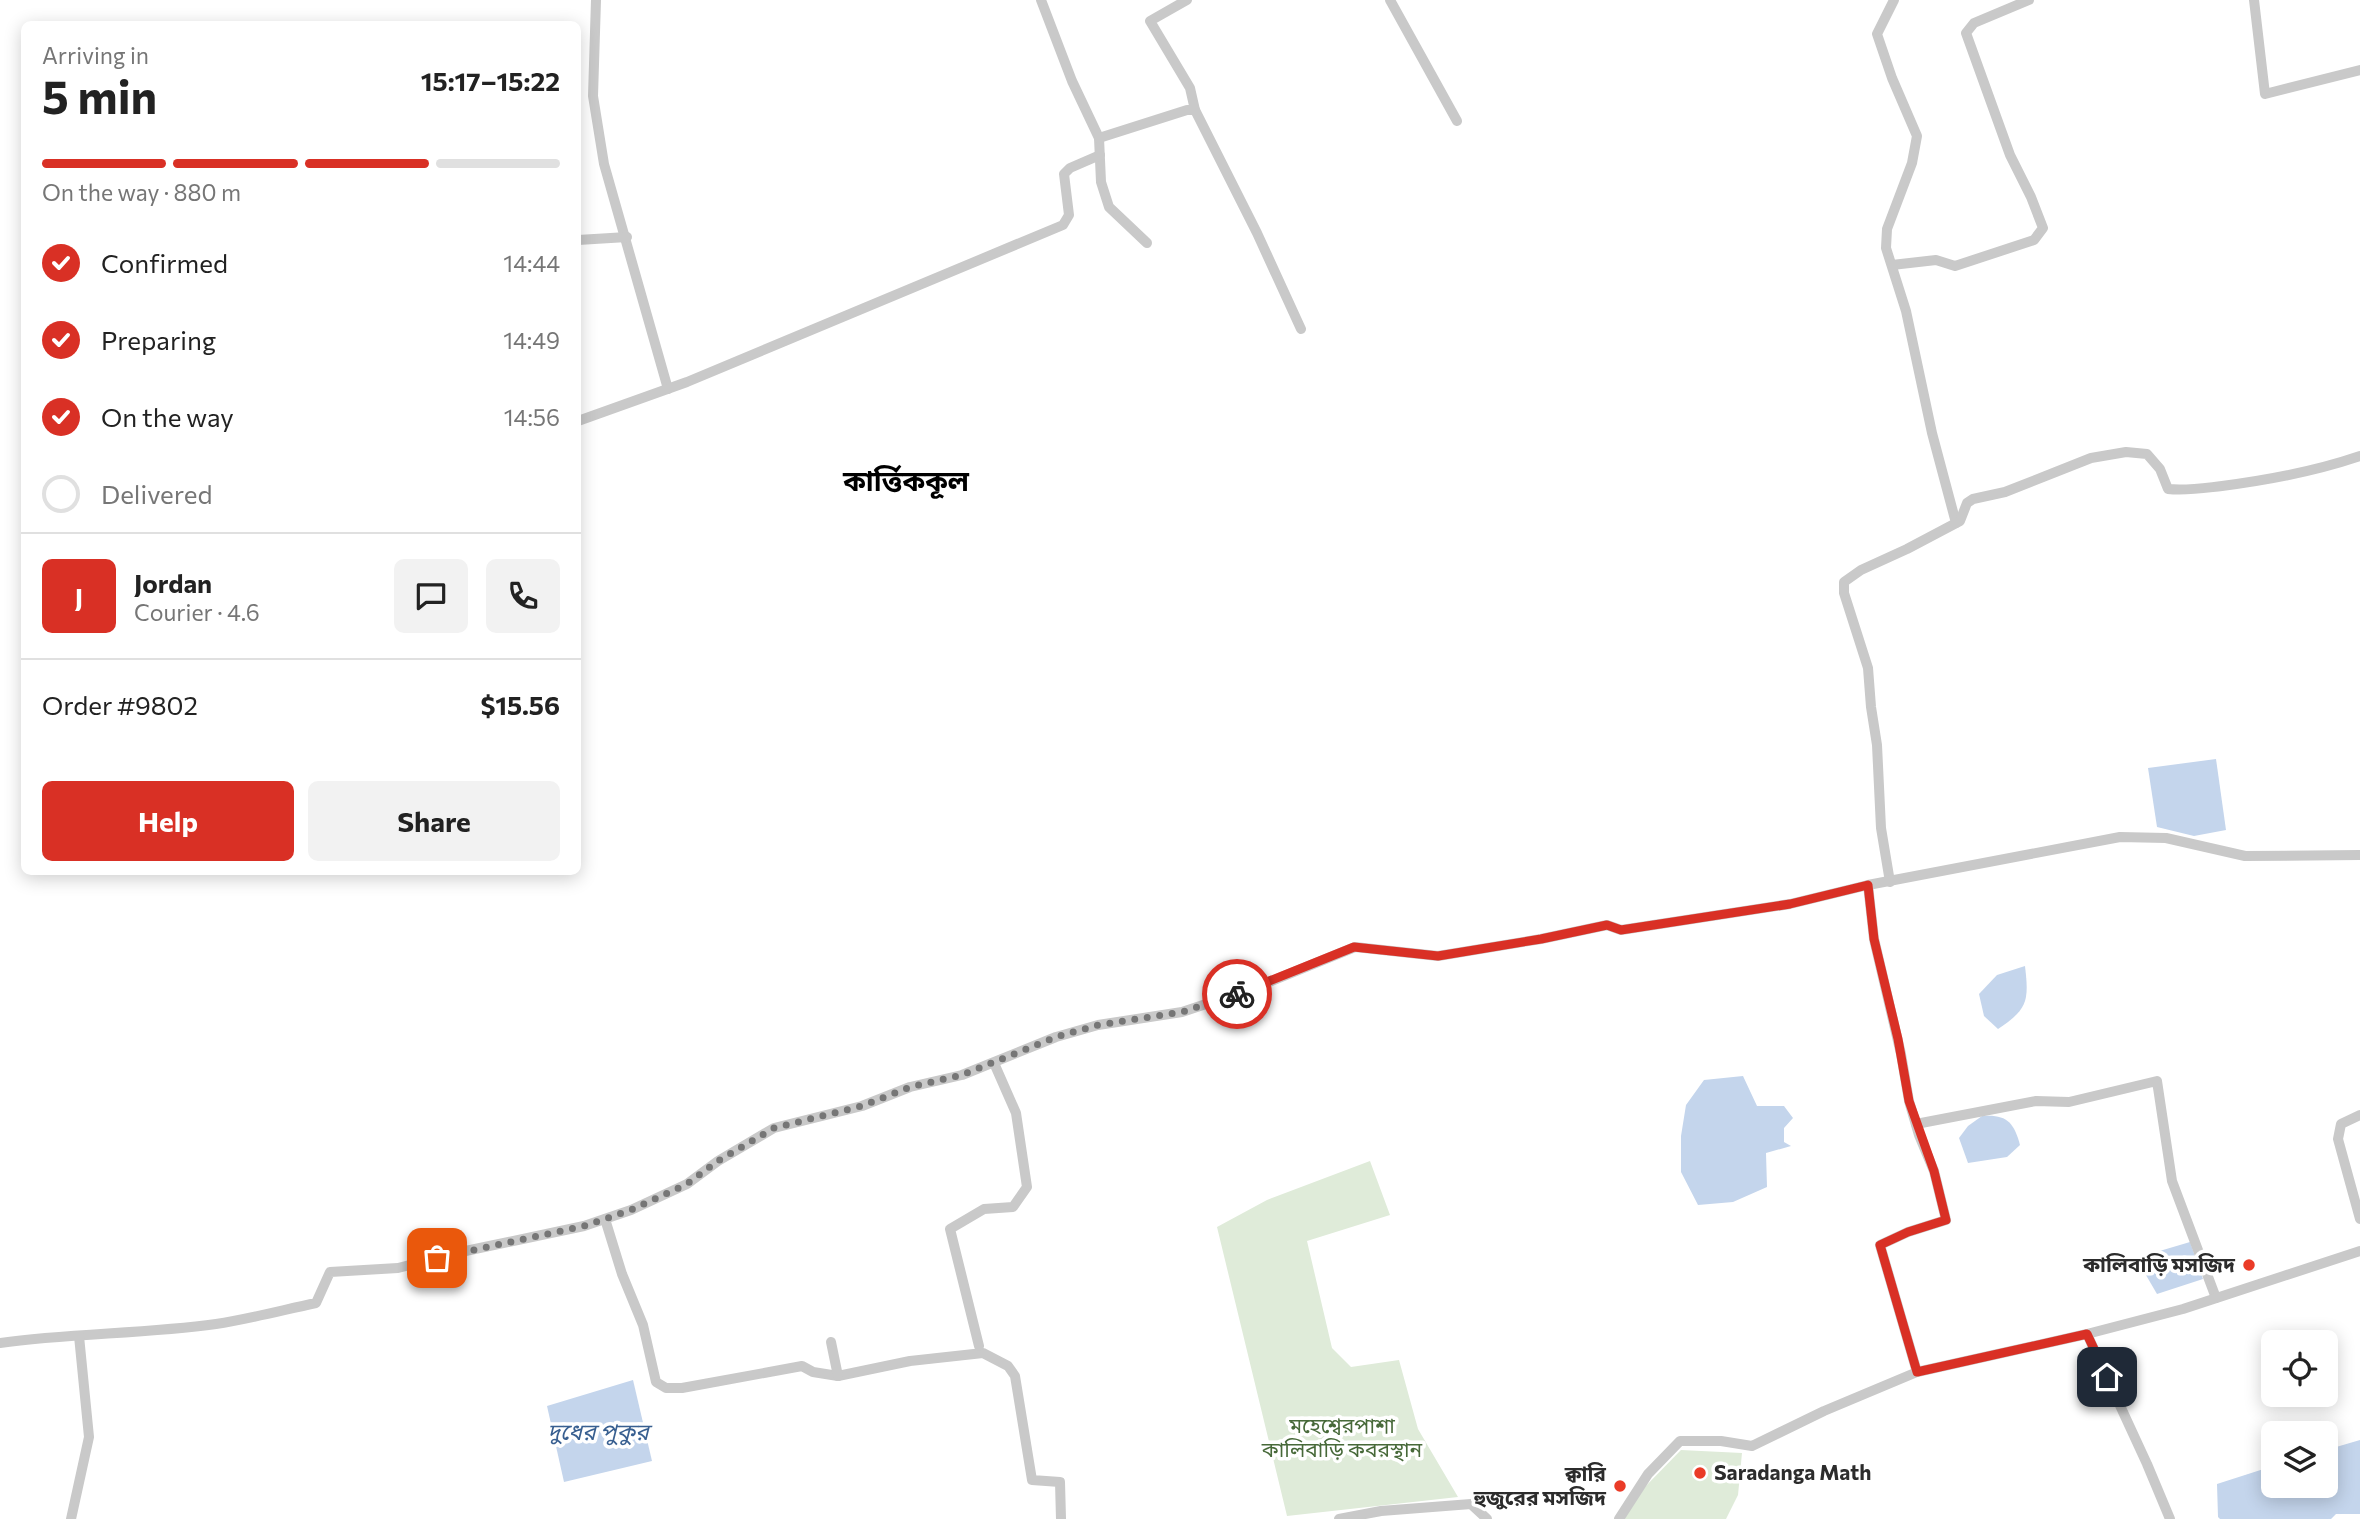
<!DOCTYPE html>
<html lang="en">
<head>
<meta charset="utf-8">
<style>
  :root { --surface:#fff; --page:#f2f2f2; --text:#222; --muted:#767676; --line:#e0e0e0; --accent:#d93025 }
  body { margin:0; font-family:Commissioner,"Noto Sans Bengali",sans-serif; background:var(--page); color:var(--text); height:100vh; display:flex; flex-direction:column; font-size:26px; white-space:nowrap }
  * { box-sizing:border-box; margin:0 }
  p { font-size:23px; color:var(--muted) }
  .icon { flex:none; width:38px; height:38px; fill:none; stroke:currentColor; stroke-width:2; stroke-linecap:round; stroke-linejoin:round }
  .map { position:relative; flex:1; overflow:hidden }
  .panel { position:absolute; left:21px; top:21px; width:560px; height:854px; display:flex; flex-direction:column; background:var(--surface); border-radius:10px; box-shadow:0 4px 18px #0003 }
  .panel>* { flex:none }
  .buttons { position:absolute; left:2261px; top:1330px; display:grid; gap:14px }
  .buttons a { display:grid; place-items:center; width:77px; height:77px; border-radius:10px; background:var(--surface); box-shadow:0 4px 18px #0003; font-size:35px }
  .pin { position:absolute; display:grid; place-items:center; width:60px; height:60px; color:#fff; margin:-30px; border-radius:14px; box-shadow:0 4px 10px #0006 }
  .courier { position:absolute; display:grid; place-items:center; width:70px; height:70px; margin:-35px; border:5px solid #d93025; border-radius:50%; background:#fff; color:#222; box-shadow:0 2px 9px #0007 }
  .summary em { font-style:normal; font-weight:700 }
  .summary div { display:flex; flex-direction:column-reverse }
  .summary { display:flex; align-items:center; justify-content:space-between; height:119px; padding:0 21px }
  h1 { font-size:46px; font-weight:700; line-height:52px }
  .bar { display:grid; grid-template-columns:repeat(4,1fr); gap:10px 7px; align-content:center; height:84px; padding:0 21px }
  .bar i { height:9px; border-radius:5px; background:var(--line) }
  .bar .selected { background:var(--accent) }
  .bar p { grid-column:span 4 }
  .line { display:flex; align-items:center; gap:18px; padding:0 21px; border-top:2px solid var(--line) }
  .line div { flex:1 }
  .round { display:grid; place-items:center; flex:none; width:74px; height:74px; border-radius:10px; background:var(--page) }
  ol { padding:0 21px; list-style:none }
  li { display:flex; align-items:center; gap:21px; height:77px }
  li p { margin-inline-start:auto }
  li .icon { padding:7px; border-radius:50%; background:var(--accent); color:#fff; stroke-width:4 }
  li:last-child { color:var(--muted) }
  li i { width:38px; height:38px; border:4px solid var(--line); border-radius:50% }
  .button { display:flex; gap:14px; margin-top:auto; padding:14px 21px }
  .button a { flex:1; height:80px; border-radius:10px; background:var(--accent); color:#fff; font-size:28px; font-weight:700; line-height:80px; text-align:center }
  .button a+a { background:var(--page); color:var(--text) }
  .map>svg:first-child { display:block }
  .green { fill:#dfebd9 }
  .water { fill:#c4d5ec }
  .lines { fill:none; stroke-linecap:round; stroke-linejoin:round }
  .street { stroke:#c9c9c9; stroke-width:10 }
  .done { stroke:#767676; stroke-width:7; stroke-dasharray:0 12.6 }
  .route { stroke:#d93025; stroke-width:9 }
  .poi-dot { fill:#ea3b27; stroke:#fff; stroke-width:2.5 }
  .labels { text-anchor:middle; stroke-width:7; stroke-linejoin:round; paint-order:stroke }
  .poi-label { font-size:21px; font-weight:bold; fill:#2c2c2c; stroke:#fff; text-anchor:end }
  .park-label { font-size:21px; fill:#476939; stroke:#fff }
  .water-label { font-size:23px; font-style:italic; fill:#385f90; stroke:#fff }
  .district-label { font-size:28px; font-weight:bold; fill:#000; stroke:#fff }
</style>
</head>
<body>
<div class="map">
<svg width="2360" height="1519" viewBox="0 0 2360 1519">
  <rect width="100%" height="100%" fill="#fff"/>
  <!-- green -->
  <g class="green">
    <polygon points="1370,1161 1390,1215 1307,1241 1332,1348 1351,1367 1399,1360 1418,1429 1458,1497 1287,1516 1217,1227 1267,1200"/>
    <polygon points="1681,1450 1742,1453 1738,1495 1726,1519 1623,1519 1640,1492"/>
  </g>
  <!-- water -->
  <g class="water">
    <polygon points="2216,759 2226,830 2194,836 2157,827 2148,768"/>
    <path d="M2025,966C2029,1001 2028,1009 1998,1029L1984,1016L1979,994L1997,975Z"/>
    <polygon points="1743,1076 1757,1106 1784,1106 1793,1118 1784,1128 1784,1142 1791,1146 1766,1153 1767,1187 1733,1202 1698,1205 1681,1172 1681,1136 1686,1105 1704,1080"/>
    <path d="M1982,1116C2006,1114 2014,1122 2020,1145L2007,1157L1968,1163L1959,1138L1968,1126Z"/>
    <polygon points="2190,1242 2203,1279 2157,1294 2136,1258"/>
    <polygon points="633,1380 652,1461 564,1482 547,1406"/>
    <polygon points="2360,1440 2360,1514 2336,1514 2331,1519 2220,1519 2218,1517 2217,1484 2273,1466 2273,1486 2326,1486 2326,1450"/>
  </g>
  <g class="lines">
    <!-- street -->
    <g class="street">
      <polyline points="596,0 593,96 604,164 668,389"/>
      <polyline points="1041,0 1072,81 1099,138 1101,182 1109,207 1147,243"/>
      <polyline points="1187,0 1150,21 1190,88 1195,110"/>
      <polyline points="1390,0 1457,121"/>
      <polyline points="1894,0 1877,34 1892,78 1917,136 1912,163 1887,229 1886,248 1906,311 1932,433 1956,523"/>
      <polyline points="2254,0 2265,94 2360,70"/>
      <polyline points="1099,138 1187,110 1195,110 1257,233 1301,329"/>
      <polyline points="578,240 627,237"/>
      <polyline points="1892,265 1936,260 1955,266 2034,240 2043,228 2031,197 2010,155 1966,33 1974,23 2029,0"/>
      <polyline points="578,421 687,382 1063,225 1069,215 1064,174 1070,168 1100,155"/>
      <path d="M1890,882L1881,828L1877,745L1871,707L1868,668L1844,593V582L1861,570L1907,549L1960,521L1967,503L1973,499L2005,492L2091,458L2126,452L2147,454L2160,469L2168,489C2187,491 2204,488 2222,486C2269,480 2316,471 2360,456"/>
      <polyline points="1868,885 1874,939 1901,1054 1909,1101 1919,1135 1934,1171 1946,1220 1908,1232 1880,1245 1917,1372"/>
      <polyline points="2360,1115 2341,1124 2338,1139 2360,1219"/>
      <polyline points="1916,1124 2036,1101 2069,1102 2157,1081 2172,1181 2216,1298"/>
      <polyline points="605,1219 622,1274 643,1325 656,1382 666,1388 682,1388 802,1366 813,1372 838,1376 910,1361 983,1353 1008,1366 1015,1376 1032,1480 1060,1482 1061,1519"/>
      <polyline points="2087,1334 2147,1464 2170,1519"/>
      <polyline points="831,1342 838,1376"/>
      <path d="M0,1343C71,1333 144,1334 216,1324C249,1319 283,1310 316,1303L330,1272L398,1268L456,1253L584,1226L631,1210L687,1184L718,1161L774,1128L862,1106L910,1087L962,1075L1056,1037L1098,1025L1182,1012L1257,987L1355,947L1438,956L1541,939L1607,925L1621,930L1790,904L1868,885L2120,837L2166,838L2245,856L2360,855"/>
      <polyline points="979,1346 950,1229 984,1209 1013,1207 1027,1187 1016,1113 994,1063"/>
      <polyline points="71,1519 89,1437 79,1336"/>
      <polyline points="1339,1519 1381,1511 1471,1504 1487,1519"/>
      <polyline points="1619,1519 1648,1474 1680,1441 1721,1441 1752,1446 1824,1411 1917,1372 2087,1334 2183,1309 2360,1251"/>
    </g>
  </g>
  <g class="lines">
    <!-- done -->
    <polyline class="done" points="437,1258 584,1226 631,1210 687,1184 718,1161 774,1128 862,1106 910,1087 962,1075 1056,1037 1098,1025 1182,1012 1237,994"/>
    <!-- route -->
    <polyline class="route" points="1237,994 1354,947 1438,956 1541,939 1607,925 1621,930 1790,904 1868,885 1874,939 1898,1039 1909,1101 1934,1171 1946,1220 1908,1232 1880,1245 1917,1372 2087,1334 2107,1377"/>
  </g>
  <!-- markers -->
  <g class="poi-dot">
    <circle cx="2249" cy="1265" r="7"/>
    <circle cx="1700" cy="1473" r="7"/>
    <circle cx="1620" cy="1486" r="7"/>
  </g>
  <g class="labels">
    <!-- poi labels -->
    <g class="poi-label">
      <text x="2235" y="1272">কালিবাড়ি মসজিদ</text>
      <text x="1714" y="1480" text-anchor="start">Saradanga Math</text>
      <text x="1606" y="1481">ক্বারি<tspan x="1606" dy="24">হুজুরের মসজিদ</tspan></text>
    </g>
    <!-- park labels -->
    <g class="park-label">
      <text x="1342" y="1433">মহেশ্বেরপাশা<tspan x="1342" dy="24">কালিবাড়ি কবরস্থান</tspan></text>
    </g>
    <!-- water labels -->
    <g class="water-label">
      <text x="598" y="1440">দুধের পুকুর</text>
    </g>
    <!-- district labels -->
    <g class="district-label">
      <text x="906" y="491">কার্ত্তিককূল</text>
    </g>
  </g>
</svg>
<div class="buttons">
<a><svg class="icon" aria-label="locate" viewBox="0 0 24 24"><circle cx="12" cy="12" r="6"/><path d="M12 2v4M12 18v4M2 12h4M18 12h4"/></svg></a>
<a><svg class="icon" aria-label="layers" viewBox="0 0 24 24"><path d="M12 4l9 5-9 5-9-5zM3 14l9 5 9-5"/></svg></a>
</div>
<div class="pin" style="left:437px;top:1258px;background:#ea580c"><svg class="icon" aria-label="bag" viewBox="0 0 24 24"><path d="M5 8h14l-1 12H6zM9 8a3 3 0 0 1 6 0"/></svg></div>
<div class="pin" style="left:2107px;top:1377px;background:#1f2937"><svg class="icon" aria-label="home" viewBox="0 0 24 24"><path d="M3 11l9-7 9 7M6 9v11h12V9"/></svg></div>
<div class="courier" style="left:1237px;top:994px"><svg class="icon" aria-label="bike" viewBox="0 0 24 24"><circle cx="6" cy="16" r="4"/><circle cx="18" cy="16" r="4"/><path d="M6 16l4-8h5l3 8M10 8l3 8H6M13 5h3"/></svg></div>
<section class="panel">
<div class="summary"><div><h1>5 min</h1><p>Arriving in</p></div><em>15:17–15:22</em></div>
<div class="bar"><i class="selected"></i><i class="selected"></i><i class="selected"></i><i></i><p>On the way · 880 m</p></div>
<ol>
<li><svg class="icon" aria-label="check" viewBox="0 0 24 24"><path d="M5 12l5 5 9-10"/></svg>Confirmed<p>14:44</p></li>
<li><svg class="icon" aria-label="check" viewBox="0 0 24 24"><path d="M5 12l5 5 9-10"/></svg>Preparing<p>14:49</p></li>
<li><svg class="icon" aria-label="check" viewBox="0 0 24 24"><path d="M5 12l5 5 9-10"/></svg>On the way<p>14:56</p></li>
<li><i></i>Delivered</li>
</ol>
<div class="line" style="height:126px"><b class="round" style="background:var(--accent);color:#fff">J</b><div><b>Jordan</b><p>Courier · 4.6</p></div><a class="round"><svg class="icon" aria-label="chat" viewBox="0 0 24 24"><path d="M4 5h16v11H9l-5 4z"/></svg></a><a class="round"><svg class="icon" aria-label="phone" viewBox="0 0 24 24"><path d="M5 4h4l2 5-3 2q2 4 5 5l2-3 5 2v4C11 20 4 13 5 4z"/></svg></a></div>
<div class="line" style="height:91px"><div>Order #9802</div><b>$15.56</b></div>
<div class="button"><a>Help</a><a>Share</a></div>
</section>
</div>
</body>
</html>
